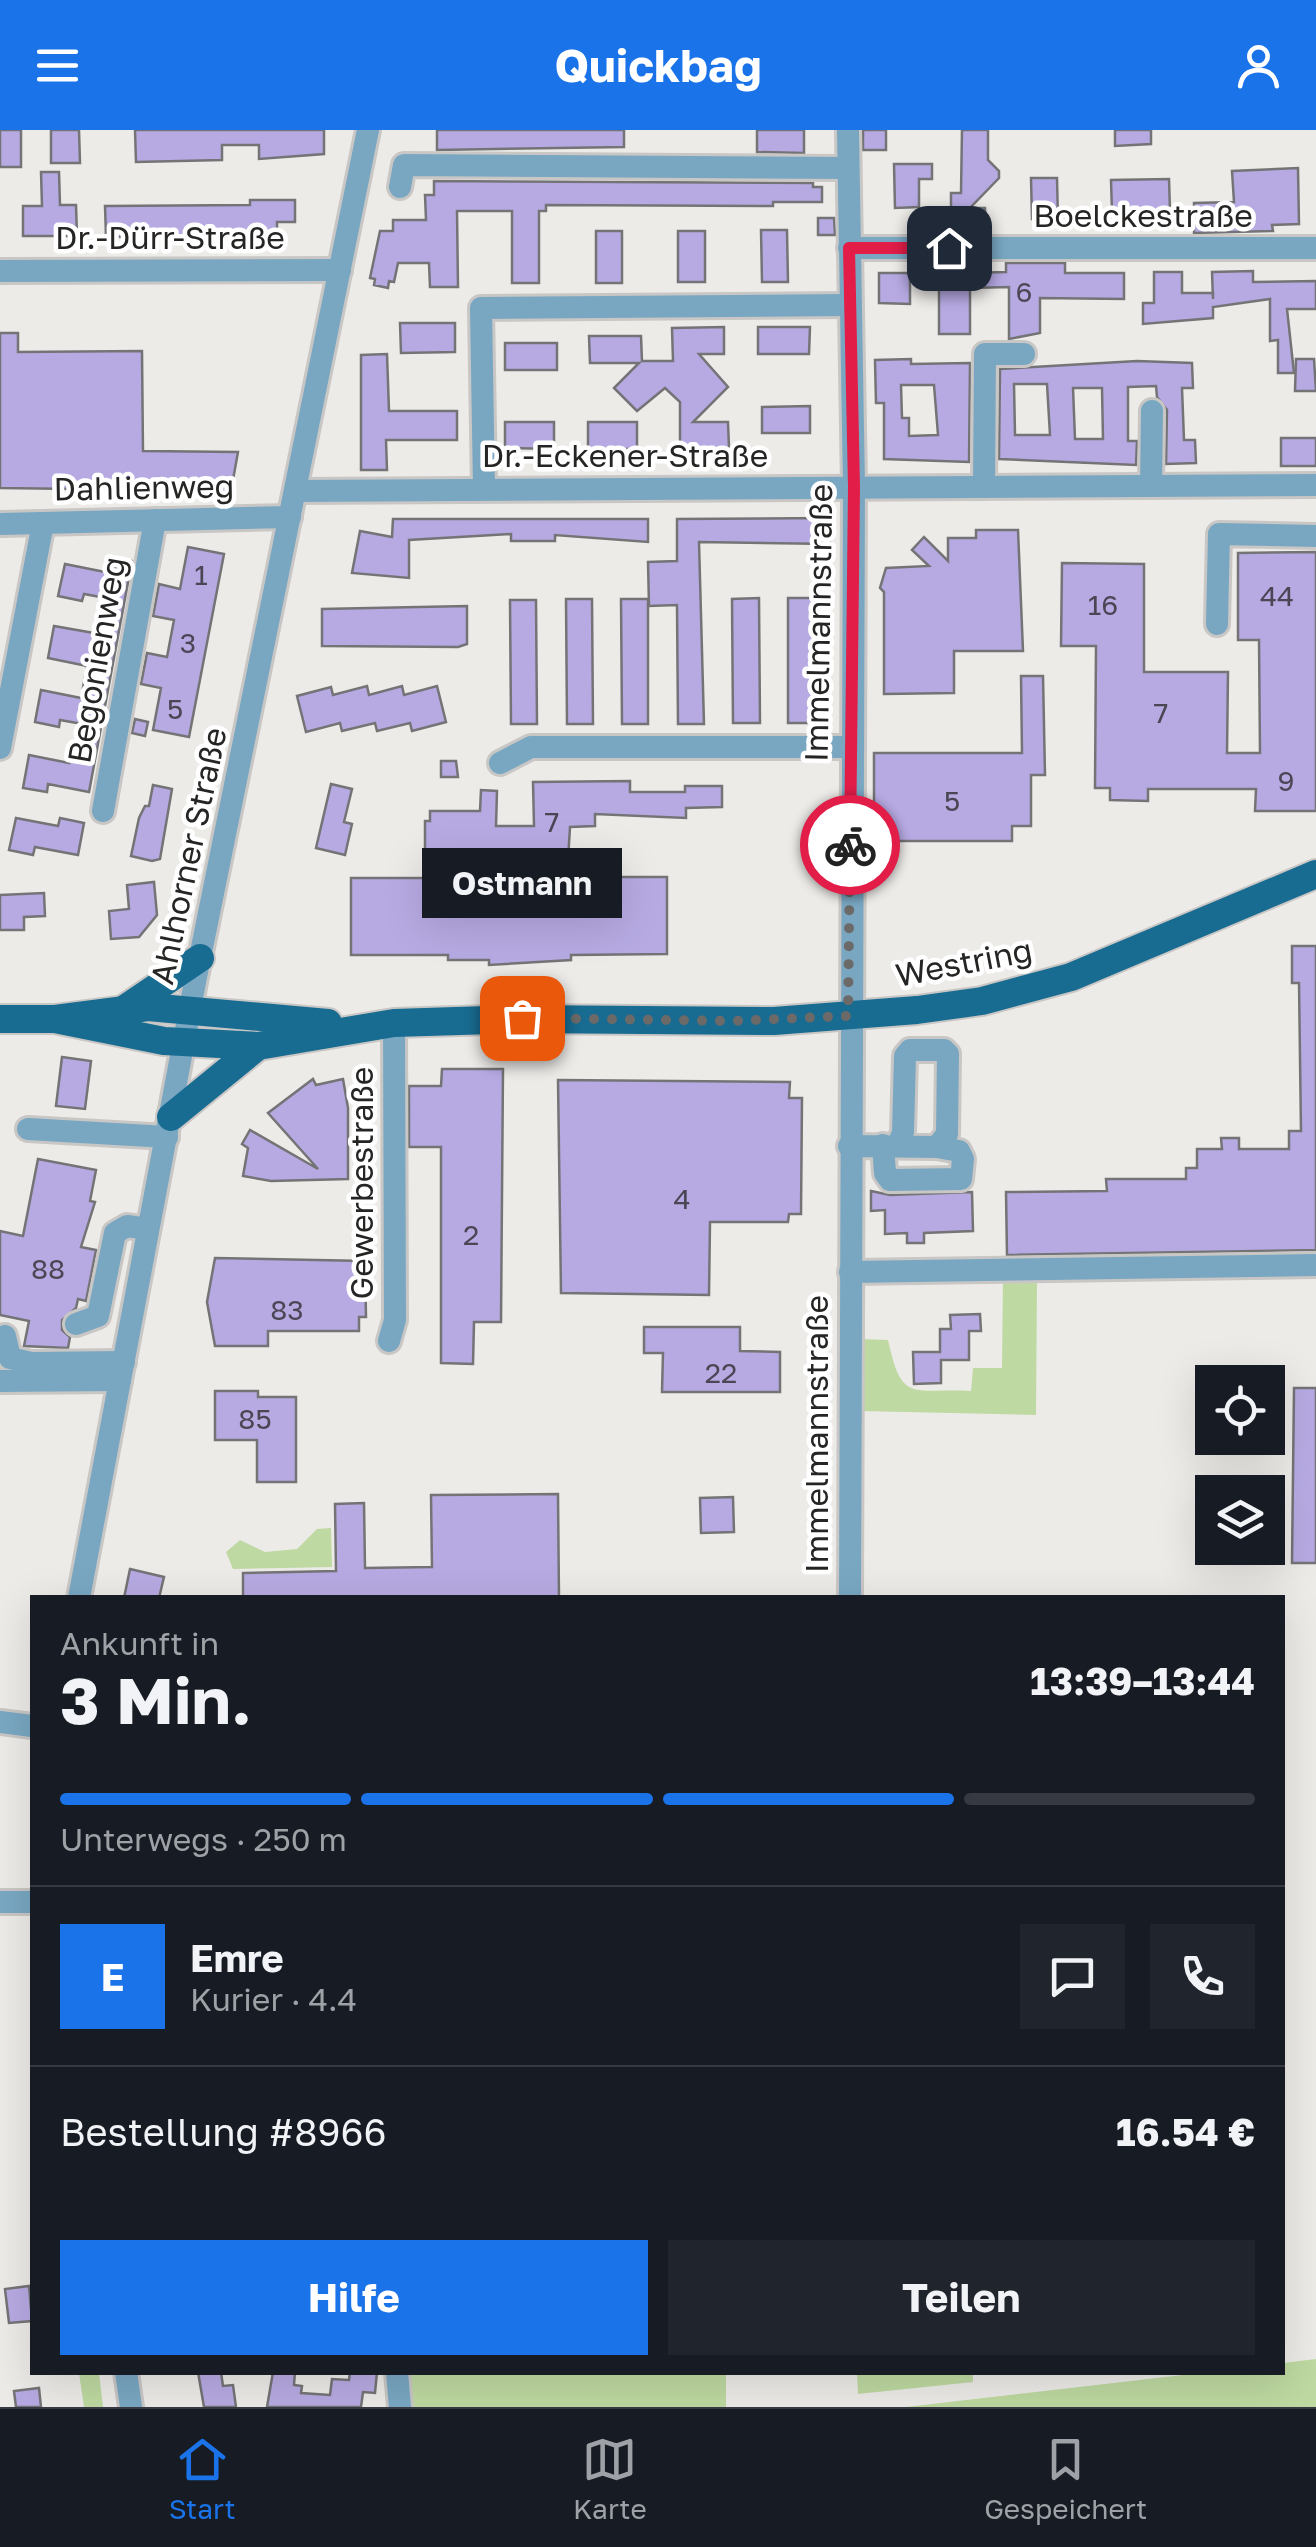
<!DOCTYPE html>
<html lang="de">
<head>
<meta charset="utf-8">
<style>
  :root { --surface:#171b24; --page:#20242c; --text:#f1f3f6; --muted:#9ea1a6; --line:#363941; --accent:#1a73e8 }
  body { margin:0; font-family:"Golos Text",sans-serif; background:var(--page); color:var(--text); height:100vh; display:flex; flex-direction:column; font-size:38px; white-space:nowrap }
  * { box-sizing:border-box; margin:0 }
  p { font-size:32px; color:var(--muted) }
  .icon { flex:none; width:55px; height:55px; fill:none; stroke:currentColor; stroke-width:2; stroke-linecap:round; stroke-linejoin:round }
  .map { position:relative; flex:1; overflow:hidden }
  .sheet { position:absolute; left:30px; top:1465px; width:1255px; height:780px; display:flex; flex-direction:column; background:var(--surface); border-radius:0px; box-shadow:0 10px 40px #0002 }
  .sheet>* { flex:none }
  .buttons { position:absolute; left:1195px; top:1235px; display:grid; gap:20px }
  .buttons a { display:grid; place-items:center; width:90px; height:90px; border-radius:0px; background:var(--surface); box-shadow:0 10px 40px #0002; font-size:50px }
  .pin { position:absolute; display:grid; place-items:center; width:85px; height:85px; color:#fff; margin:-42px; border-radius:20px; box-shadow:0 5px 15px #0006 }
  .courier { position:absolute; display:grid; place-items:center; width:100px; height:100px; margin:-50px; border:8px solid #e11d48; border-radius:50%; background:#fff; color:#222; box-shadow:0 2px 12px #0007 }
  .bubble { position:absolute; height:70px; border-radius:0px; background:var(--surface); box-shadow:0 10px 40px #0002; font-size:32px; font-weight:700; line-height:70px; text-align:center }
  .overview em { font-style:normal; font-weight:700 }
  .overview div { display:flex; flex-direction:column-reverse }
  .overview { display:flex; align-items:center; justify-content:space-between; height:170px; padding:0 30px }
  h1 { font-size:65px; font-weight:700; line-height:75px }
  .bar { display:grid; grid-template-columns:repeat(4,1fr); gap:15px 10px; align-content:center; height:120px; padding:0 30px }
  .bar i { height:12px; border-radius:8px; background:var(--line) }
  .bar .current { background:var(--accent) }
  .bar p { grid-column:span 4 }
  .line { display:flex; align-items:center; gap:25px; padding:0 30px; border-top:2px solid var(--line) }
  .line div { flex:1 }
  .round { display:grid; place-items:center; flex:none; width:105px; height:105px; border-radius:0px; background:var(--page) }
  .button { display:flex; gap:20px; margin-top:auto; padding:20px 30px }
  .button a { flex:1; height:115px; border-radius:0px; background:var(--accent); color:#fff; font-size:40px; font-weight:700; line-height:115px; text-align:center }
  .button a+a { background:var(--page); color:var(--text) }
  header { display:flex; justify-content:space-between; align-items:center; height:130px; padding:0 30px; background:var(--accent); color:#fff; font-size:45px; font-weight:700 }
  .tab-bar { display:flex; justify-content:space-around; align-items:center; height:140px; border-top:2px solid var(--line); background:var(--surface); font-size:28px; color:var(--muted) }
  .tab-bar a { display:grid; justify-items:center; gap:5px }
  .tab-bar .current { color:var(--accent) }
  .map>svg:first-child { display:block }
  .green { fill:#bed9a1 }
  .building { fill:#b7aae3; stroke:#747477; stroke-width:2.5; fill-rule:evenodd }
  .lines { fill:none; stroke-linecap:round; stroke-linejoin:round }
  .minor-casing { stroke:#c9c7c5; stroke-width:28 }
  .major-casing { stroke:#c9c7c5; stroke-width:32 }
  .minor { stroke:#79a7c2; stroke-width:22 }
  .major { stroke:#186b91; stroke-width:28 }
  .done { stroke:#6c6a69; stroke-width:10; stroke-dasharray:0 18 }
  .route { stroke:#e11d48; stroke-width:12 }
  .labels { text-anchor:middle; stroke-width:9; stroke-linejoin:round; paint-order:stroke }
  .number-label { font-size:28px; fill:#4a4654 }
  .street-label { font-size:32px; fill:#262524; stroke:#fff }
</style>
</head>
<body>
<header><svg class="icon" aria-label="menu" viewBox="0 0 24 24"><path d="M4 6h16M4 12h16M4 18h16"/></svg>Quickbag<svg class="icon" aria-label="person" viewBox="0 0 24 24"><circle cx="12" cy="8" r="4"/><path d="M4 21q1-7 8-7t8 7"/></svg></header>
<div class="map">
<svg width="1316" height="2277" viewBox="0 0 1316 2277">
  <rect width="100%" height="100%" fill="#edebe8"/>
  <!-- green -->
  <g class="green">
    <path d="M1003,1147L1037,1149L1036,1285L860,1281V1209L888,1210C902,1274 911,1258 971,1261L973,1238H1002Z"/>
    <polygon points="331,1398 332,1437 233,1439 226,1422 240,1410 265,1422 297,1419 317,1399"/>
    <polygon points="1316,2229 1316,2277 906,2277 1200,2243 1282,2242 1283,2233"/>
    <polygon points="79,2243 99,2243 103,2277 84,2277"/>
    <polygon points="409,2243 726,2243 726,2277 410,2277"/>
    <polygon points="857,2243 973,2243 973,2252 858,2264"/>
  </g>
  <!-- building -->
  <g class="building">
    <rect x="0" y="0" width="21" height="37"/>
    <polygon points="51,0 79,0 80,33 51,33"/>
    <polygon points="135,0 324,0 324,24 259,29 259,15 222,15 222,30 136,32"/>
    <polygon points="437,0 624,0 624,17 437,20"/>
    <polygon points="757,0 804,0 804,23 757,22"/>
    <rect x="863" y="0" width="23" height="20"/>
    <polygon points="962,0 988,0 988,30 999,41 999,48 970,78 985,78 986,93 979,93 979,103 962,103 959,80 951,80 951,63 961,63"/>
    <polygon points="1115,0 1151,0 1151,14 1115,16"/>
    <polygon points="894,34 932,34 932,49 919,49 919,77 895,78"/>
    <polygon points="1298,38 1299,94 1272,95 1273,101 1194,103 1194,73 1234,72 1232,41"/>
    <polygon points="41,42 59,42 60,75 76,75 77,106 23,106 23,76 42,76"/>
    <polygon points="1031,48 1057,48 1058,89 1032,89"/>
    <polygon points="1169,49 1170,81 1112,82 1111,50"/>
    <polygon points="434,51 813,53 813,57 822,57 822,72 773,72 773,76 546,75 546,81 539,81 539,153 512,153 512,81 457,81 458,157 430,157 429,133 398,133 394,152 389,151 388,158 374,155 375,149 370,148 380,101 393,101 393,90 426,90 425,65 434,65"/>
    <polygon points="250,70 295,70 295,92 277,92 277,110 250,110 250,106 106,107 105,76 250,75"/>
    <polygon points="818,88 834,88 835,105 818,105"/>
    <polygon points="761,100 787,100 788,152 762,152"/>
    <rect x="596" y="101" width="26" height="52"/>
    <rect x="678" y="101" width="27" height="51"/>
    <polygon points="1006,133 1065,133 1065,143 1124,143 1124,169 1040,168 1040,203 1009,209 1009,157 970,158 970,143 1006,142"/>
    <polygon points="1253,141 1253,152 1316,151 1316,179 1287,179 1294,243 1278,243 1278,210 1270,211 1270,169 1213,177 1213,188 1143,194 1143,173 1154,173 1154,142 1182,142 1182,163 1213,163 1213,169 1212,142"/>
    <polygon points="879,143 910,143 910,174 879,173"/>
    <rect x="939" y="158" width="31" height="46"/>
    <polygon points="400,193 455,193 455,222 401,223"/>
    <polygon points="724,197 724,224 699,224 728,257 693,292 728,292 729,318 680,318 680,272 665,258 637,281 614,258 639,233 590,233 589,206 641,206 642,231 673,231 672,198"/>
    <polygon points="758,197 810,197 809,224 758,224"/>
    <polygon points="0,203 18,203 18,222 142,221 143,321 238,322 231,361 0,358"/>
    <rect x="505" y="213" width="52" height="27"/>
    <polygon points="387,224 389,281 457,281 457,310 386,310 387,340 361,340 361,225"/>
    <path d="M911,229V234L970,233L969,332L884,329V273H876L875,230ZM901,255H934L938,305L909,306V288H902Z"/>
    <polygon points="1296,229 1314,229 1316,261 1295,261"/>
    <path d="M1137,231L1192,233L1193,258H1182L1184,310H1195L1196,333L1166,334L1167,280L1157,267L1156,256L1128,257V311H1137L1136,335L999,329L1000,239ZM1014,254H1047L1050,305H1015ZM1073,258H1102L1103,309H1075Z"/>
    <polygon points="810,276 810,303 762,303 762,277"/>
    <polygon points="505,292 554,292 554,319 505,318"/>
    <rect x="588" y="292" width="49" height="27"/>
    <rect x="1281" y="308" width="35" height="28"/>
    <polygon points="830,388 830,414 699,412 704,594 678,594 677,475 649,476 648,432 677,431 677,389"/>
    <polygon points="393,389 648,389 648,412 555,405 555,411 511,411 511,404 409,410 409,448 352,443 360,401 392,407"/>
    <polygon points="976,400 1018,400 1023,521 954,521 954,563 884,564 884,462 880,458 886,438 929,436 912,420 924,407 948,431 948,408 976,408"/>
    <polygon points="188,417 224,424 189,607 153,600 161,558 141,554 147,523 167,527 174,490 153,486 159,454 180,459"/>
    <polygon points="1316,422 1316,681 1255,681 1256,659 1148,659 1148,671 1110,670 1110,658 1095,658 1096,516 1061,516 1062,433 1144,434 1144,542 1228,542 1227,623 1260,623 1259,510 1238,510 1238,423"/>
    <polygon points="119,428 132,431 89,662 48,654 47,662 23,658 29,625 69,633 70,625 81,627 88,595 60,590 59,597 35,592 41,560 81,568 87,536 48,528 54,496 94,503 95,498 106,500 111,469 84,464 82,471 58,466 65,434 105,442 107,435 118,438"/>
    <polygon points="759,468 760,593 733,593 732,469"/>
    <polygon points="788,468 814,468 815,593 788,593"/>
    <polygon points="566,469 592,469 593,594 567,594"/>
    <polygon points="621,469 648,469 648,594 622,594"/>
    <polygon points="510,470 536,470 537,594 511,594"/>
    <polygon points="467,476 467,514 458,517 322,516 322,479"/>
    <polygon points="1021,546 1043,546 1045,645 1031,645 1031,696 1012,696 1012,711 874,711 874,623 1022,623"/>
    <polygon points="367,556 369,565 402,556 404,565 437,556 446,592 412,601 410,593 377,601 375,593 342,601 340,593 306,602 297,566 331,557 333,565"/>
    <polygon points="135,589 148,592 145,606 132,603"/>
    <polygon points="441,631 456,631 458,647 441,647"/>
    <polygon points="630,651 630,662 685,662 685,656 722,656 722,677 686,678 686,688 595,684 595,696 570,697 567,747 667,747 667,824 571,825 571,830 489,835 489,830 448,830 448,825 351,825 351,748 425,748 425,691 430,691 430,681 480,681 481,660 497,661 496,696 534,696 533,652"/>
    <polygon points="331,654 352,659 344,692 352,694 345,725 316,718"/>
    <polygon points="153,655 172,659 160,729 152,731 131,726 139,688 145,676 149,676"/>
    <polygon points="16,688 58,696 60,688 84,693 78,725 35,717 33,725 9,720"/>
    <polygon points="154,752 157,785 139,807 111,809 109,781 129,779 127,755"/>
    <polygon points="44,763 45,786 24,787 24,800 0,800 0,765"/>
    <polygon points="1292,816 1316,816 1316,1120 1007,1125 1006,1062 1107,1061 1106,1049 1186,1049 1186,1038 1197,1038 1197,1019 1222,1019 1221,1008 1239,1008 1239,1019 1289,1019 1289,1001 1301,1001 1299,853 1292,853"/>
    <polygon points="62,927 91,931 85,979 56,976"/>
    <polygon points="442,939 503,939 501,1192 474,1192 473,1234 441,1233 441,1017 409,1017 409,956 441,956"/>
    <polygon points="313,949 316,955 343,949 348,978 348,1049 271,1051 243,1046 248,1018 242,1014 250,1000 318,1039 268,983"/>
    <polygon points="558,950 790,952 789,968 802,968 801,1084 789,1084 788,1092 710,1092 709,1165 561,1163"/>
    <polygon points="38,1029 96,1040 90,1071 95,1072 81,1117 96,1120 86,1171 78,1169 76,1178 62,1190 62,1200 70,1207 68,1218 24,1216 29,1191 0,1185 0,1101 23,1106"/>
    <polygon points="871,1061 890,1065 972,1062 973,1101 924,1103 924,1113 907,1113 907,1103 885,1104 885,1080 871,1081"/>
    <polygon points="215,1128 365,1131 366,1187 359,1187 359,1201 268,1201 268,1216 215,1216 207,1172"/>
    <polygon points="980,1184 981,1201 969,1201 969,1230 941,1230 941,1253 914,1254 913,1222 940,1222 940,1199 951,1199 950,1185"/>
    <polygon points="644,1197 740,1197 740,1221 780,1222 780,1262 662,1262 663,1223 644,1223"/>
    <polygon points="1294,1258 1316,1258 1316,1433 1292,1433"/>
    <polygon points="215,1261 258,1261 258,1267 296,1267 296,1352 257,1352 257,1310 215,1310"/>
    <polygon points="558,1364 559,1468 243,1468 243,1443 336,1441 335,1374 364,1373 365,1438 432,1437 431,1365"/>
    <polygon points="733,1367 734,1402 701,1403 700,1368"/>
    <polygon points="130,1439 164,1447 159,1468 124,1468"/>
    <polygon points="29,2156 32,2191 9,2193 5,2159"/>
    <polygon points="198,2242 221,2242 223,2256 233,2255 236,2277 204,2277"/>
    <polygon points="273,2242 295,2242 294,2255 302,2256 301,2263 330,2265 332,2249 349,2250 350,2242 377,2242 375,2263 363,2262 361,2277 267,2277"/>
    <polygon points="39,2258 41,2277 16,2277 14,2261"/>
  </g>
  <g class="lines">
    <!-- minor casing -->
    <g class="minor-casing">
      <g id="minor">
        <polyline points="848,0 854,357 850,1468"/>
        <polyline points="400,57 404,35 847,38"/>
        <polyline points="849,118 1316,118"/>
        <polyline points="0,141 340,140"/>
        <polyline points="1151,356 1152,281"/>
        <polyline points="984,357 985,224 1024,224"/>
        <polyline points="484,359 481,178 849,175"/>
        <polyline points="295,361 1316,355"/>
        <polyline points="0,394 290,387"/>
        <polyline points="1217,494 1219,404 1316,406"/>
        <polyline points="0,618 43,393"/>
        <polyline points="500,633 531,617 851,617"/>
        <polyline points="103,681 155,390"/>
        <polyline points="28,999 167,1007"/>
        <polyline points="883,1015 885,1043 890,1050 961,1049 963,1029 959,1021 937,1017"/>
        <polyline points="849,1016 937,1017 947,1004 948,924 944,920 910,920 905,926 903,1002 898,1016"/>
        <polyline points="850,1142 1316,1135"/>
        <polyline points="76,1194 98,1186 115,1103 127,1096 148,1099"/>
        <polyline points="5,1206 10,1228 31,1233 124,1232"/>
        <polyline points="389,1211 395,1190 394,893"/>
        <polyline points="0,1251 120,1250"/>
        <polyline points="79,1468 195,852 368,0"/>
        <polyline points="0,1592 32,1596"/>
        <polyline points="0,1772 32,1772"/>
        <polyline points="126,2242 131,2277"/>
        <polyline points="397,2242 400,2277"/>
      </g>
    </g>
    <!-- major casing -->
    <g class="major-casing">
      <g id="major">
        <polyline points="126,878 200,828"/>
        <polyline points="0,889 55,889 148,877 328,893"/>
        <polyline points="55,889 164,911 258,916 394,893 522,889 774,891 917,880 982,871 1071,847 1316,744"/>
        <polyline points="171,987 258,916"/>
      </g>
    </g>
    <!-- minor -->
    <use href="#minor" class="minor"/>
    <!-- major -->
    <use href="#major" class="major"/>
  </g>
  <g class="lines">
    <!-- done -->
    <polyline class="done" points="522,888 730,891 848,886 850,715"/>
    <!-- route -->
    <polyline class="route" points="850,715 854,357 849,118 949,118"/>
  </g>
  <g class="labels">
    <!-- number labels -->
    <g class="number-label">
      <text x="1024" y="172">6</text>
      <text x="201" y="455">1</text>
      <text x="1277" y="476">44</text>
      <text x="1103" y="485">16</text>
      <text x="188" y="523">3</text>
      <text x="175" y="589">5</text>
      <text x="1161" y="593">7</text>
      <text x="1286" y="661">9</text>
      <text x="952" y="681">5</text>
      <text x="552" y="702">7</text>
      <text x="682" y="1079">4</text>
      <text x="471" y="1115">2</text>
      <text x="48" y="1149">88</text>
      <text x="287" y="1190">83</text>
      <text x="721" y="1253">22</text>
      <text x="255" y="1299">85</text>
    </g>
    <!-- street labels -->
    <g class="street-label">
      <text x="1143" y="97">Boelckestraße</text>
      <text x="170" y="119">Dr.-Dürr-Straße</text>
      <text x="625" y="337">Dr.-Eckener-Straße</text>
      <text transform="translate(144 358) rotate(-1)" y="11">Dahlienweg</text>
      <text transform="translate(819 493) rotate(-89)" y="11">Immelmannstraße</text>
      <text transform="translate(97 530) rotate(-80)" y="11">Begonienweg</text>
      <text transform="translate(189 726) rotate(-78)" y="11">Ahlhorner Straße</text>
      <text transform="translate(964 833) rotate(-11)" y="11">Westring</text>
      <text transform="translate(362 1053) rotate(-90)" y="11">Gewerbestraße</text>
      <text transform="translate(817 1304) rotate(-90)" y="11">Immelmannstraße</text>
    </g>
  </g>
</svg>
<div class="buttons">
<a><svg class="icon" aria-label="locate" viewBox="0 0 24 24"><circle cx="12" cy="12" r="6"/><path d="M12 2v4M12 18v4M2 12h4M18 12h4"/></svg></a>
<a><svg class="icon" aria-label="layers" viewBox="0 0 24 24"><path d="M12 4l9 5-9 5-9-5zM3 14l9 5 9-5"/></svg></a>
</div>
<div class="pin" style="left:522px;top:888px;background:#ea580c"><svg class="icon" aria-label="bag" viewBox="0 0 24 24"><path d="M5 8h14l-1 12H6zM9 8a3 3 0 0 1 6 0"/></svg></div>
<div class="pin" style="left:949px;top:118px;background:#1f2937"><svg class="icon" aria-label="home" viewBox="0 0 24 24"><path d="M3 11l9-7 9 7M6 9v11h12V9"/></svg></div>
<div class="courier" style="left:850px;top:715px"><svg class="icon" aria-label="bike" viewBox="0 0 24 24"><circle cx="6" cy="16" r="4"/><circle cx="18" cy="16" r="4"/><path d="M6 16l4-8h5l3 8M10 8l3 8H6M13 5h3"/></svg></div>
<div class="bubble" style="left:422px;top:718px;width:200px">Ostmann</div>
<section class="sheet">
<div class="overview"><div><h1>3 Min.</h1><p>Ankunft in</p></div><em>13:39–13:44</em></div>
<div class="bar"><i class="current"></i><i class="current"></i><i class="current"></i><i></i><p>Unterwegs · 250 m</p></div>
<div class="line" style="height:180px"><b class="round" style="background:var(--accent);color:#fff">E</b><div><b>Emre</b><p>Kurier · 4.4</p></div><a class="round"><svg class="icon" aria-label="chat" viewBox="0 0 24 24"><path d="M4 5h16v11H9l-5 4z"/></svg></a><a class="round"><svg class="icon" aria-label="phone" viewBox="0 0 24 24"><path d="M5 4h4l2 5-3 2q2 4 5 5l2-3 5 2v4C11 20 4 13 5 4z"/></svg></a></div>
<div class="line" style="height:130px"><div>Bestellung #8966</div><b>16.54 €</b></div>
<div class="button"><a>Hilfe</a><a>Teilen</a></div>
</section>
</div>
<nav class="tab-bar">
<a class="current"><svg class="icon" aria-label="home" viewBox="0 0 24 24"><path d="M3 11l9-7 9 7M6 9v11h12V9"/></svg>Start</a>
<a><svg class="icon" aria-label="map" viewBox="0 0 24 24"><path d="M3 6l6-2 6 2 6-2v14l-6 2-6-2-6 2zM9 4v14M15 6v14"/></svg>Karte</a>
<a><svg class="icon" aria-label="saved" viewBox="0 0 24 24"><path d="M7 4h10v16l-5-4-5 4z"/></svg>Gespeichert</a>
</nav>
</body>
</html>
